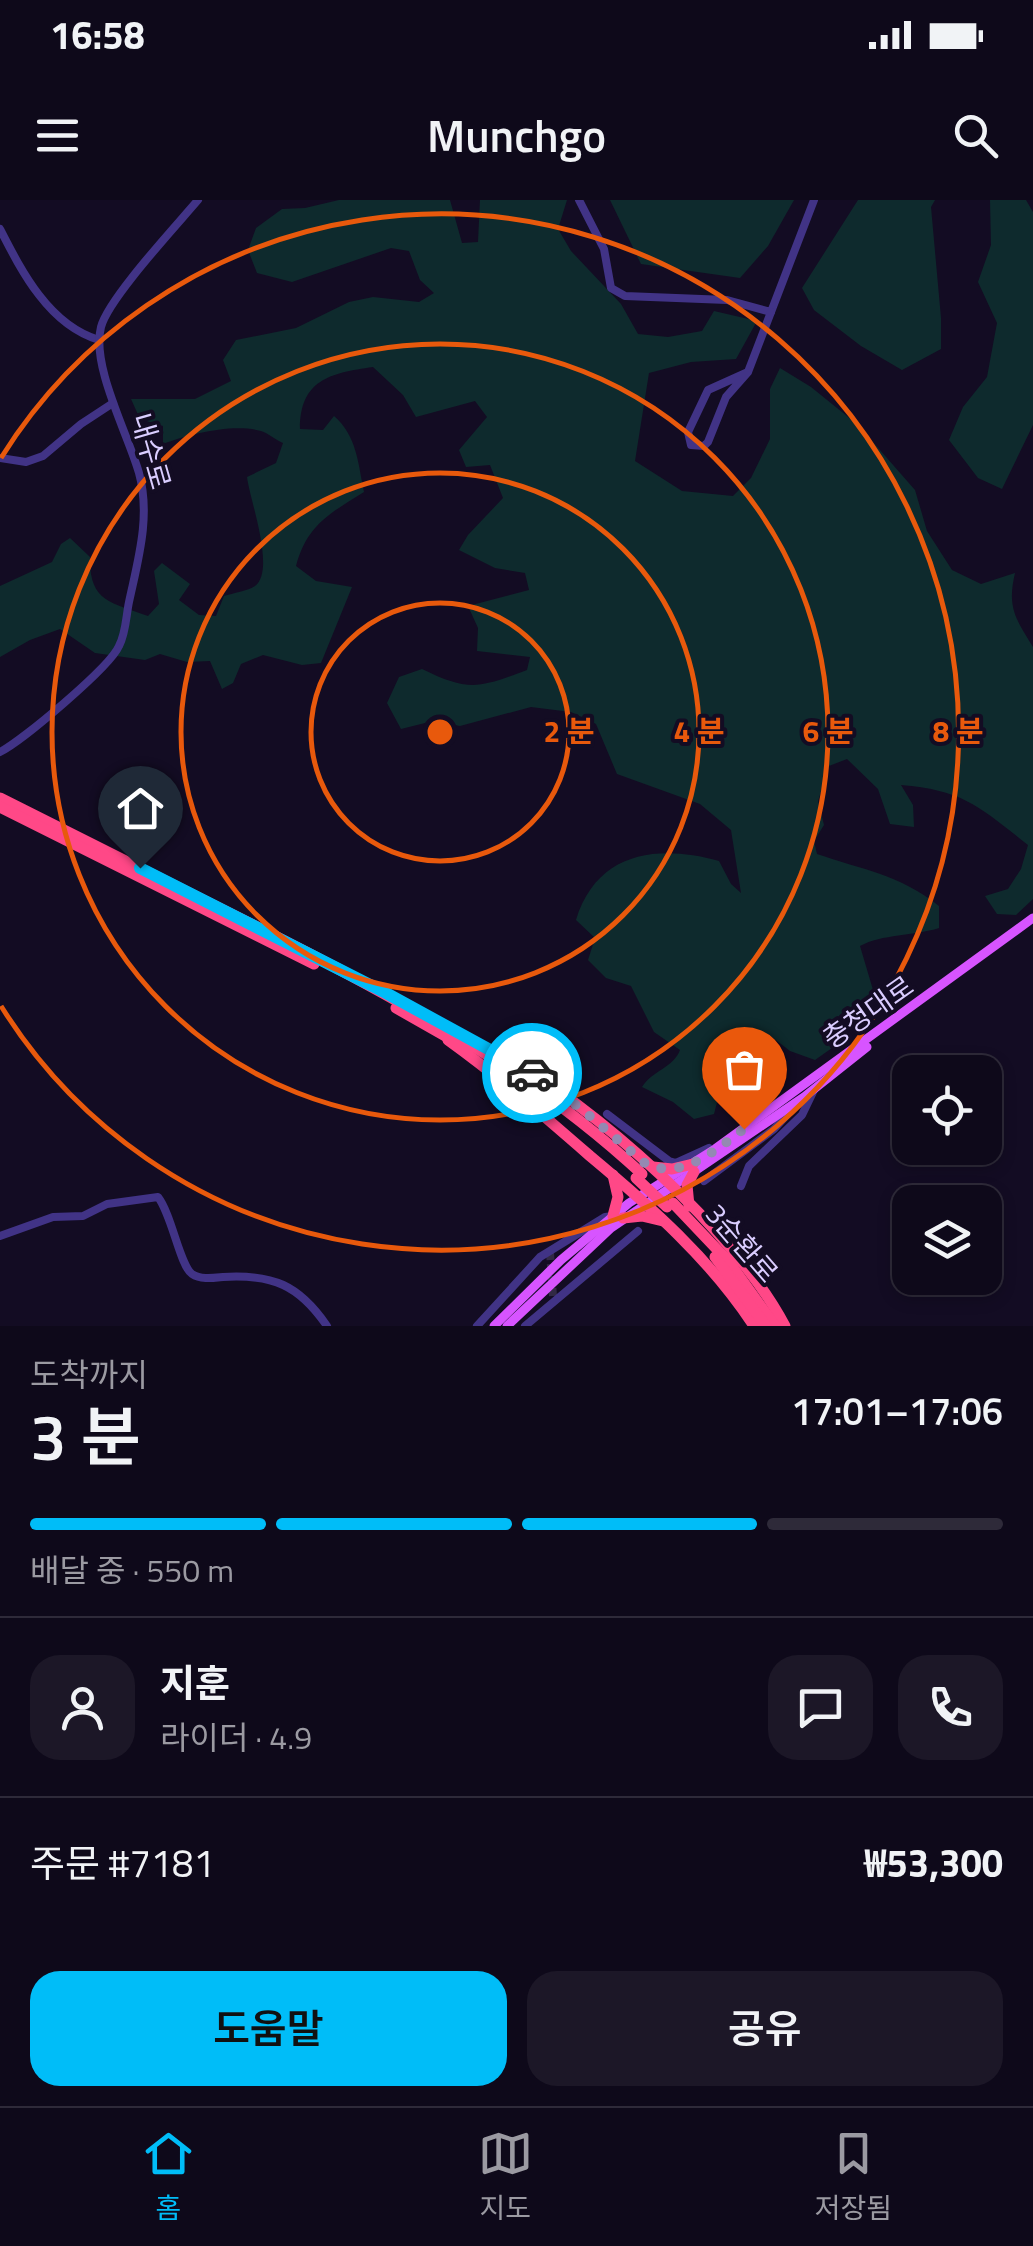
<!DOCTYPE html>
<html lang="ko">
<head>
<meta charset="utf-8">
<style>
  :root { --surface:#0e091a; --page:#1c1727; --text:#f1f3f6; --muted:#9b9aa2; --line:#2e2a39; --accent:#00bdf8 }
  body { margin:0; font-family:"Titillium Web","Noto Sans KR",sans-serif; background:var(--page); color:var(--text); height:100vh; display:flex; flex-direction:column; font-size:38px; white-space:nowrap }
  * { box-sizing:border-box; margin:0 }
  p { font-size:32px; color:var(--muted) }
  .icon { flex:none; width:55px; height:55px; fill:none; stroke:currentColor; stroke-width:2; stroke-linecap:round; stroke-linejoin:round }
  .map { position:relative; height:1126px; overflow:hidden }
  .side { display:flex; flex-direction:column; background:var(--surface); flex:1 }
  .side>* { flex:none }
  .buttons { position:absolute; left:892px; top:855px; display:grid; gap:20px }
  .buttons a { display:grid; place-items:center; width:110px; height:110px; border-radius:20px; background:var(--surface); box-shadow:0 5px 15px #0003,0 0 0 2px var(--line); font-size:50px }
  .pin { position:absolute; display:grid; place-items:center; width:85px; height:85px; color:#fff; margin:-102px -42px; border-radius:50% 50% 50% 0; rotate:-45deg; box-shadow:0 0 10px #0007 }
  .pin .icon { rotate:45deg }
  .courier { position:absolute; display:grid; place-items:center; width:100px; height:100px; margin:-50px; border:8px solid #00bdf8; border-radius:50%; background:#fff; color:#222; box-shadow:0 2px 12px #0007 }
  .overview em { font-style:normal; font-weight:600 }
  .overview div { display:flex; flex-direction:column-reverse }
  .overview { display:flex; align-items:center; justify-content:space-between; height:170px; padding:0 30px }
  h1 { font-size:65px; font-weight:600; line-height:75px }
  .bar { display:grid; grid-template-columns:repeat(4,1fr); gap:15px 10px; align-content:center; height:120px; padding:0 30px }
  .bar i { height:12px; border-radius:8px; background:var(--line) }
  .bar .on { background:var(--accent) }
  .bar p { grid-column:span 4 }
  .line { display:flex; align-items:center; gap:25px; padding:0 30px; border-top:2px solid var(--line) }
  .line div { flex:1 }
  .round { display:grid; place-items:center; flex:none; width:105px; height:105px; border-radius:30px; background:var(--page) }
  .cta { display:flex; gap:20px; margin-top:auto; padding:20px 30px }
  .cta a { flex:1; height:115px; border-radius:30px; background:var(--accent); color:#111; font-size:40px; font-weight:600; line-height:115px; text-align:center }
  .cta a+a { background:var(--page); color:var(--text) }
  .status { display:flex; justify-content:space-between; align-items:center; height:70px; padding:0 50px; background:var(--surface); direction:ltr }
  .status svg { height:28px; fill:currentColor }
  header { display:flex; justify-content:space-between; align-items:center; height:130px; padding:0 30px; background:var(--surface); font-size:45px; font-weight:600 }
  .dock { display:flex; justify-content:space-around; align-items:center; height:140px; border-top:2px solid var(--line); background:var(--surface); font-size:28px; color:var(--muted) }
  .dock a { display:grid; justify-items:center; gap:5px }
  .dock .on { color:var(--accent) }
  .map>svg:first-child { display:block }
  .green { fill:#0e2a2d }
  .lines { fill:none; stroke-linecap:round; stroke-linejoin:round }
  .minor-tunnel { stroke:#312944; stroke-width:8; stroke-dasharray:8 4; stroke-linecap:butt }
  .minor { stroke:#413386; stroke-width:8 }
  .major { stroke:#d754ff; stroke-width:9 }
  .highway { stroke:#ff4887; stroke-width:11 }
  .highway-bridge { stroke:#ff4887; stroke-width:11 }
  .done { stroke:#9489b2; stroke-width:10; stroke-dasharray:0 18 }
  .route { stroke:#00bdf8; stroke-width:12 }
  .ring { fill:none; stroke:#e8590c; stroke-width:5 }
  .labels { text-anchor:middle; stroke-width:8; stroke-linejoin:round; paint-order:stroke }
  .street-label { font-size:28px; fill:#dacdff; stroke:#130c23 }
  .centre { fill:#e8590c; stroke:#130c23; stroke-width:5 }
  .ring-label { font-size:30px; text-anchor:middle; font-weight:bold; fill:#e8590c; stroke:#130c23; stroke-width:8; stroke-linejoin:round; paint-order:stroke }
</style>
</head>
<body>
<div class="status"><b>16:58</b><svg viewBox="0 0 49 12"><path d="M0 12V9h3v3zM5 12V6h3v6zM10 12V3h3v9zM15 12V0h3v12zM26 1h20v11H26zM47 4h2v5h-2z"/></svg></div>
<header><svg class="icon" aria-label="menu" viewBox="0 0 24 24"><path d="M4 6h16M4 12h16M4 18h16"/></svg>Munchgo<svg class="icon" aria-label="search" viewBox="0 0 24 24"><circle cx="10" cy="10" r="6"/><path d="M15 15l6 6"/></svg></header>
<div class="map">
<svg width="1033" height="1126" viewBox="0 0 1033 1126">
  <rect width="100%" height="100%" fill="#130c23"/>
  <!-- green -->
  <g class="green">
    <path d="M339,0H450L462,43L478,42L480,0H567L558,29L571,51L621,104L638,134L668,137L702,131L714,111L757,121L736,159L691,162L649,173L635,261L682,291L733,296L751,278L770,239V189L780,168L811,187L858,225L915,290L927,331L952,370L981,384L1015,373C1007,407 1015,418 1033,447V699L1016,715L997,714L985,696L1008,689L1021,669L1028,645C981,608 964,590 901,585L913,605L914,627L890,624L878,589L847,559L829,566L818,601L824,625L814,641L817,654C863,670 899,674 939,706V728C914,736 882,734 860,746L876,800L850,815L833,833L832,848L815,860L790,851L768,834L747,845V863L743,873L722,858L704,863L719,895L714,914L694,919L673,902L642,887C652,871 674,867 680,850L654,832L631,786L606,778L588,760L595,738L576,720C597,652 657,644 719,661L731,684L741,693L731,630L700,604L617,574L596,524L571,512L531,507L460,526L433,521L401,529L387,503L399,477L422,469C469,492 479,488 527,470L530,457L477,451L478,428L468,406L529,390L525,373L495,368L459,350L468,335L503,298L490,265L466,267L459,250L487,217L475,201L416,217L403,195L373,167C330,173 300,180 300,229L323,230L334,216C357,236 358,263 364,292C329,314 307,325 296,366L316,381L352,387L321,463L302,465L263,455L241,464L233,483L222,489L210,461L187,462L160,454L145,460L95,453L60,429L30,440L0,457V386L52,362L61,344L70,338L90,357C89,402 111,402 148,416L159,404L154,371L162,363L190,384L179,400L199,415L216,416L224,396C233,393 248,391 255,386C276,370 250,301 247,277L276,263L283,243C276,240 268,233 261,231C233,223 189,234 163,244V226L140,219L131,199H195L231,181L223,160L236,140L296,128L349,102L373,97L419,102L434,93L420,80L409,51L391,48L292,82L257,73L248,50L256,28L282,9L305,8Z"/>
    <polygon points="610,0 794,0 768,46 740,78 641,64"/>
    <polygon points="858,0 935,0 931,7 941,118 941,149 902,170 861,146 814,110 802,88"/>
    <polygon points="990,0 1026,0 1033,12 1033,225 1002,289 978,278 949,240 963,207 987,177 997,123 978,82 991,45"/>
  </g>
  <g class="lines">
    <!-- minor-tunnel -->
    <polyline class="minor-tunnel" points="550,1052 553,1096 557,1101"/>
    <!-- minor -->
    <g class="minor">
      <polyline points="579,0 604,49 611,88 625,96 727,100 771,112 814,0"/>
      <path d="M0,29C22,72 49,125 99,140"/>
      <polyline points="748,172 708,190 688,232 691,245 704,246 708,242 726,197 748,172 771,112"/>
      <polyline points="0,258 26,262 43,256 81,224 113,203"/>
      <path d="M0,552C22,541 110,467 119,446C126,433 126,416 129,402C138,360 151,316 139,273C128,234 91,166 101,127C108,99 176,26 198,0"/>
      <polyline points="607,914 669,961 676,963 709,948"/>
      <polyline points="704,981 774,929 793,908"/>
      <polyline points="741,986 749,966 802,915 814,890"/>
      <path d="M0,1036L53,1017L83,1016L107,1004L158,997C172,1015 180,1066 192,1074C201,1080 213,1078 223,1077C273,1074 299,1085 327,1126"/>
      <polyline points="477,1126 540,1057 605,1017 613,1016"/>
      <polyline points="525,1126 638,1031"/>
    </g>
    <!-- major -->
    <g class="major">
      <polyline points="494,1126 561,1060 629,1003 715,949 1033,718"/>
      <polyline points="507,1126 611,1028 804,897 867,847"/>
    </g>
    <!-- highway -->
    <g class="highway">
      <path d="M0,598C86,641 173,685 259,728C396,797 529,869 642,974"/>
      <polyline points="0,607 314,764"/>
      <polyline points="396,808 454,841"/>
      <path d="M448,840C498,876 543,915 590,956C650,1006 711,1060 754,1126"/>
      <path d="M500,854C593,904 736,1032 785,1126"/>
      <polyline points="653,967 672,969 693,964"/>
      <polyline points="673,1003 729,1062 775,1126"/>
      <polyline points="689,1006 687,985 694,972"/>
      <polyline points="613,1016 618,997 613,975"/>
      <polyline points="623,1018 642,1016 663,1021"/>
      <polyline points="715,1057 766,1126"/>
    </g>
    <!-- highway-bridge -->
    <polyline class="highway-bridge" points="636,978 667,1007"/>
  </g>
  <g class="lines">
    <!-- done -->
    <path class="done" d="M532,873L584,911L647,965C685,979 715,950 744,929"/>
    <!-- route -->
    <polyline class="route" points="140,668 386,793 532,873"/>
  </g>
  <!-- distance rings -->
  <g class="ring">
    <circle cx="440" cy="532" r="129"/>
    <circle cx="440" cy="532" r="259"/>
    <circle cx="440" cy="532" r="388"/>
    <path d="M1 258A518 518 0 1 1 1 806"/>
  </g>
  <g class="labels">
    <!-- street labels -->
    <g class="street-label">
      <text transform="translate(151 251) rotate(74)" y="10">내수로</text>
      <text transform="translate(868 812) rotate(-35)" y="10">충청대로</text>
      <text transform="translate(742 1043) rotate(49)" y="10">3순환로</text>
    </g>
  </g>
  <circle cx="440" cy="532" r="15" class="centre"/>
  <g class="ring-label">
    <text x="569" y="542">2 분</text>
    <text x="699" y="542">4 분</text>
    <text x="828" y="542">6 분</text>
    <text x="958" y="542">8 분</text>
  </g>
</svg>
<div class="buttons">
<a><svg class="icon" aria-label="locate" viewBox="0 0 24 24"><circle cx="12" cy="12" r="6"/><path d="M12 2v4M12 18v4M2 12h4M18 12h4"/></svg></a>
<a><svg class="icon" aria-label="layers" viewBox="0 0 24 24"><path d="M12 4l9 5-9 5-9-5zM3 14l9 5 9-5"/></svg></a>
</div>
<div class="pin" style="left:744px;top:929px;background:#ea580c"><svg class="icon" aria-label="bag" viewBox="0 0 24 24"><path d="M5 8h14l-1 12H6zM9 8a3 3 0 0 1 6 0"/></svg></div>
<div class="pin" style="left:140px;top:668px;background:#1f2937"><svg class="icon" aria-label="home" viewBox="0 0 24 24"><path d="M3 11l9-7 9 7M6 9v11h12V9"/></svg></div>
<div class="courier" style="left:532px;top:873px"><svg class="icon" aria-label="car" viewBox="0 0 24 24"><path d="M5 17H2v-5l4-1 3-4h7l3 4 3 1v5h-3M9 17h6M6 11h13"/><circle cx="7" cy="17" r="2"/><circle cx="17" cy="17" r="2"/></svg></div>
</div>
<section class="side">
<div class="overview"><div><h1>3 분</h1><p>도착까지</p></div><em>17:01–17:06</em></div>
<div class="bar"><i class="on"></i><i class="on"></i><i class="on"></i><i></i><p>배달 중 · 550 m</p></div>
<div class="line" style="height:180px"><a class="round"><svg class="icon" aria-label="person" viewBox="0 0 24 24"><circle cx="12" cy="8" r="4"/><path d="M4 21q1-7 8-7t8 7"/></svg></a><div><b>지훈</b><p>라이더 · 4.9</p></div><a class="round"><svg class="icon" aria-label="chat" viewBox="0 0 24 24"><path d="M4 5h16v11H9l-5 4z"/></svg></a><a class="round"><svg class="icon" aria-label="phone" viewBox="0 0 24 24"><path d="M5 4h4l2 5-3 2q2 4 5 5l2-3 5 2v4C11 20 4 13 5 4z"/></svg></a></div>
<div class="line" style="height:130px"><div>주문 #7181</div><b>₩53,300</b></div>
<div class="cta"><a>도움말</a><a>공유</a></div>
</section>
<nav class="dock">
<a class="on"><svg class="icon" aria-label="home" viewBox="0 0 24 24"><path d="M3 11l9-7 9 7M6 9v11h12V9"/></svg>홈</a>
<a><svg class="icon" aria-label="map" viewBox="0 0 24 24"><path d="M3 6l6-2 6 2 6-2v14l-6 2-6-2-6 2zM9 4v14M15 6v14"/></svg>지도</a>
<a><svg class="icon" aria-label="saved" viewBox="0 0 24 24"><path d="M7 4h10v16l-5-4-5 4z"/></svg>저장됨</a>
</nav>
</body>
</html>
